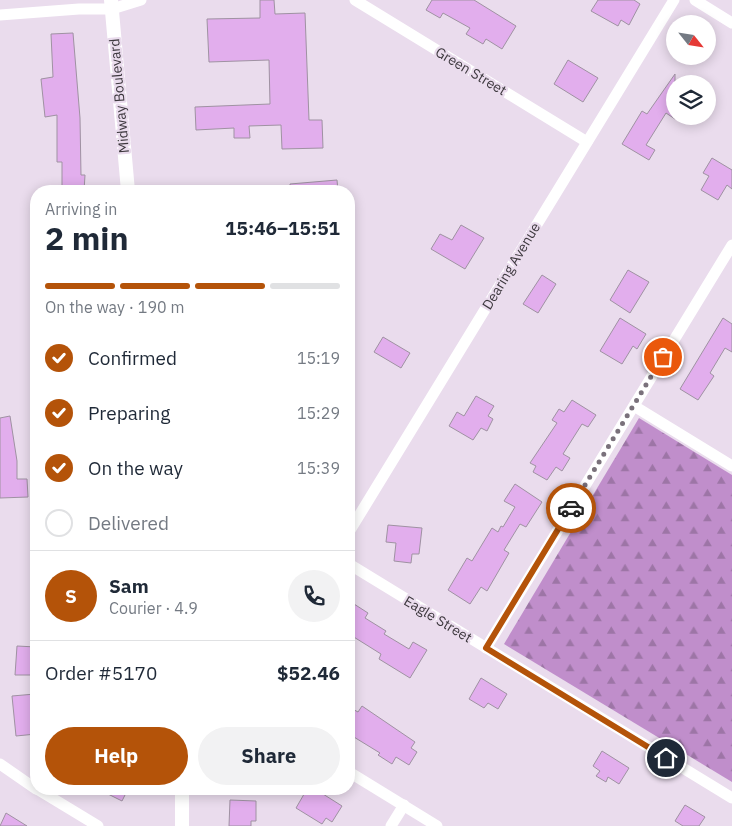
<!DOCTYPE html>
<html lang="en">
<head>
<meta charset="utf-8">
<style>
  :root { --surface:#fff; --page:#f2f2f3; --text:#1f2937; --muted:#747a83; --line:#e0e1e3; --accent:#b45309 }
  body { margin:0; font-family:"IBM Plex Sans",sans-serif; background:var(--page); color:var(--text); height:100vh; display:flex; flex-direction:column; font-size:19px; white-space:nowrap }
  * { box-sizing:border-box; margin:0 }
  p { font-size:16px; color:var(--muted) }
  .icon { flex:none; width:28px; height:28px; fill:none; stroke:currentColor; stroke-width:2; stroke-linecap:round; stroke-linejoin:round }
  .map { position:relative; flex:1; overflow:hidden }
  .panel { position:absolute; left:30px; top:185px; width:325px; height:610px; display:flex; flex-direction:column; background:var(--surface); border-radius:20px; box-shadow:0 2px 12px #0003 }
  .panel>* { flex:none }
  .needle { width:32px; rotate:120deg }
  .tools { position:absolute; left:666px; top:15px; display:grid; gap:10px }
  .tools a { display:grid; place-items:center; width:50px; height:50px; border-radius:50%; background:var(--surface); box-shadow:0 2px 12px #0003; font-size:25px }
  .pin { position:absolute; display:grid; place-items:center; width:42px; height:42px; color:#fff; margin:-21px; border:2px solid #fff; border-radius:50%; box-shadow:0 1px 5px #0007 }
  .courier { position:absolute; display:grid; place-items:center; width:50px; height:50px; margin:-25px; border:4px solid #b45309; border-radius:50%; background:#fff; color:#222; box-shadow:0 1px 6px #0007 }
  .head em { font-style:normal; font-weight:700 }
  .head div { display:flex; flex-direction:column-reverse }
  .head { display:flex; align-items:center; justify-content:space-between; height:85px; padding:0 15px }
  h1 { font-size:32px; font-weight:700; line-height:38px }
  .bar { display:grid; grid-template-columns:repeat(4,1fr); gap:8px 5px; align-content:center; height:60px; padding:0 15px }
  .bar i { height:6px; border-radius:4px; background:var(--line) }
  .bar .selected { background:var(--accent) }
  .bar p { grid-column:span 4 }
  .line { display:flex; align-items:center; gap:12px; padding:0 15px; border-top:1px solid var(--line) }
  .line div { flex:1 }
  .round { display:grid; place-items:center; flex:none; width:52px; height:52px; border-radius:26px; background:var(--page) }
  ol { padding:0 15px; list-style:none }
  li { display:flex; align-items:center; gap:15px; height:55px }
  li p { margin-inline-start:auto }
  li .icon { padding:5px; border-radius:50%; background:var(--accent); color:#fff; stroke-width:4 }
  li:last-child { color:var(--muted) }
  li i { width:28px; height:28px; border:2px solid var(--line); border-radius:50% }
  .cta { display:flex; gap:10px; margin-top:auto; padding:10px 15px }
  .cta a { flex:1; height:58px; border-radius:30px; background:var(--accent); color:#fff; font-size:20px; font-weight:700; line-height:58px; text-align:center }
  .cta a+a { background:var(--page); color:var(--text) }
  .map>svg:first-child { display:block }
  .forest { fill:url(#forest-firs) }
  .building { fill:#e2aeed; stroke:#9f92a2 }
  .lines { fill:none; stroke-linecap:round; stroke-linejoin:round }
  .minor { stroke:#fff; stroke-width:11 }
  .tertiary { stroke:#fff; stroke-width:14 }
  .done { stroke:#7a717b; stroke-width:5; stroke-dasharray:0 9 }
  .route { stroke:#b45309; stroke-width:6 }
  .labels { text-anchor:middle; stroke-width:4.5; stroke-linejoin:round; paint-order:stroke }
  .street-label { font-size:14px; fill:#3d383e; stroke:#eadced }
</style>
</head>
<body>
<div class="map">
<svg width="732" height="826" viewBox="0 0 732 826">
  <defs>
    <pattern id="forest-firs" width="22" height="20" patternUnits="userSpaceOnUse" patternTransform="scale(1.25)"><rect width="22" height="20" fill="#c08ecb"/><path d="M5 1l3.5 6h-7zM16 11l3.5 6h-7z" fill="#9d75a6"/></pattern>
  </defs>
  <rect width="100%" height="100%" fill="#eadced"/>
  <!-- forest -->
  <polygon class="forest" points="639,418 732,475 732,782 504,644"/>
  <!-- building -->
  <g class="building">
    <polygon points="260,0 274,0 275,14 305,13 309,120 322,120 323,148 282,149 281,125 249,126 250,138 234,138 234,128 196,130 195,107 270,104 269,60 209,62 207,19 260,18"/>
    <polygon points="432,0 474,0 516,26 502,49 486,39 483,44 466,34 470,28 443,13 440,18 426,10"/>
    <polygon points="598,0 634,0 640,4 629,25 621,20 618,26 591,11"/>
    <polygon points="73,33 80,118 81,175 85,175 84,191 62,191 62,162 57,162 57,115 45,117 41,79 53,77 51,34"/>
    <polygon points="568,60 598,78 583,102 554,84"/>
    <polygon points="675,74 675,119 666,113 646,145 655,150 649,160 622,144 642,111 647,114"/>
    <polygon points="712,158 732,170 732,189 727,185 718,200 701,190 709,176 703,173"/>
    <polygon points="337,180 338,191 290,191 290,184"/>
    <polygon points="461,225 484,238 465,269 431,249 440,234 452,240"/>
    <polygon points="628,270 649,282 630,313 610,300"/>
    <polygon points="542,275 556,284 538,313 523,304"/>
    <polygon points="620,318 646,334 637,349 633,346 622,364 600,351"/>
    <polygon points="723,318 732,324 732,352 725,348 710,373 714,376 698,400 680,389"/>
    <polygon points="383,337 410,353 401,368 374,352"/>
    <polygon points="476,396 494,406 488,416 493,419 487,431 481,428 473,440 449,426 457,412 464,416"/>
    <polygon points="572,400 596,415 588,427 582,424 563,454 570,458 562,471 556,467 547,480 533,472 536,466 530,463 557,423 552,420 559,409 564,412"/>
    <polygon points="10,416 17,461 17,479 27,479 28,497 0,498 0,418"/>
    <polygon points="515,484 542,502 526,527 520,524 504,550 509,553 487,591 481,587 470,604 448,590 467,558 472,561 492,528 498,532 501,526 503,527 515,507 504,501"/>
    <polygon points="388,525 422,528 419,554 412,554 411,563 394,561 396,543 386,542"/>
    <polygon points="354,604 368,613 365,618 386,631 384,634 409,649 413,642 427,650 410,678 379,659 381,654 349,634 349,613"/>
    <polygon points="17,646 36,647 36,675 15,675"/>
    <polygon points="481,678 507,694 498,709 488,703 484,708 469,699"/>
    <polygon points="35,694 36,734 16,736 12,696"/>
    <polygon points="362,706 415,742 411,748 417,752 409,765 396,757 392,764 378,755 380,753 349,734 349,707 358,712"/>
    <polygon points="602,751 629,768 619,784 608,777 606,782 596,776 600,771 593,766"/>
    <polygon points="98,789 128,789 122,801"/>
    <polygon points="307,789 327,789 323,794 342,806 332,822 326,818 322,824 296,808"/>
    <polygon points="230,800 256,801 256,821 251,821 251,826 229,826"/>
    <polygon points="685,805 705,817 699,826 683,826 675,821"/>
    <polygon points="6,813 27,826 0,826"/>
  </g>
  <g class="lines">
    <!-- minor -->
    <g class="minor">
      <polyline points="355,0 587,142"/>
      <polyline points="695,0 732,23"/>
      <polyline points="0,15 79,9 112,9 141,0"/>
      <polyline points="634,406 732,466"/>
      <polyline points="349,532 674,0"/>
      <polyline points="349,564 732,798"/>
      <polyline points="486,648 732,245"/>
      <polyline points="0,764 36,789"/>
      <polyline points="349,772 437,826"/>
      <polyline points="37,789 98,826"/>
      <polyline points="391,826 404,805"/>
    </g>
    <!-- tertiary -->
    <g class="tertiary">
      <polyline points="111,0 128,191"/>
      <polyline points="182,789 182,826"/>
    </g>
  </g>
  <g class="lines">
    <!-- done -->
    <polyline class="done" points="571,508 663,357"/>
    <!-- route -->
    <polyline class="route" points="571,508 486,648 666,758"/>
  </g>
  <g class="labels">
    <!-- street labels -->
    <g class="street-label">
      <text transform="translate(471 71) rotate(31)" y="5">Green Street</text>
      <text transform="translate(119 96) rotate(-95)" y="5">Midway Boulevard</text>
      <text transform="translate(511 266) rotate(-59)" y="5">Dearing Avenue</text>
      <text transform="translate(438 619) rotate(31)" y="5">Eagle Street</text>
    </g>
  </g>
</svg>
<div class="tools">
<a><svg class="needle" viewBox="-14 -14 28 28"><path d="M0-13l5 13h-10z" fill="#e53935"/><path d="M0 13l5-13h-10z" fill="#747a83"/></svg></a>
<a><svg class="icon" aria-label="layers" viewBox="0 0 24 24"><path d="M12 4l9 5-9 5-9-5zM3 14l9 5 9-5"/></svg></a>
</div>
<div class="pin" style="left:663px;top:357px;background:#ea580c"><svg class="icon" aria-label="bag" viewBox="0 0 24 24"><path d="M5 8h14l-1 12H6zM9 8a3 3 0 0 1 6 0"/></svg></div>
<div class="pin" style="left:666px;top:758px;background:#1f2937"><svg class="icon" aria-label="home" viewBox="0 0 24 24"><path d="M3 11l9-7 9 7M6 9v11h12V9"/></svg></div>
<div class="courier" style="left:571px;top:508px"><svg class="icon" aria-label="car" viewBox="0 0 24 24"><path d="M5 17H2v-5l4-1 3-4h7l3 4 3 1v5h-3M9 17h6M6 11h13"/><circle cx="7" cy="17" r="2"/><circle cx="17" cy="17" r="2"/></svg></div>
<section class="panel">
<div class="head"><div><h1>2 min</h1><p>Arriving in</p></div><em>15:46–15:51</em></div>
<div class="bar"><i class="selected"></i><i class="selected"></i><i class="selected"></i><i></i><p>On the way · 190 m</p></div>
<ol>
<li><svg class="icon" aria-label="check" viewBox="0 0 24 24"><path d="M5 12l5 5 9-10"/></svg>Confirmed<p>15:19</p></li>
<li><svg class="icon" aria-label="check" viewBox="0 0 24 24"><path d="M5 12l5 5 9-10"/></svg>Preparing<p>15:29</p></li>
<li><svg class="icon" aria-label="check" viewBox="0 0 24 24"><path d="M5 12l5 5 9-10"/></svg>On the way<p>15:39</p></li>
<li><i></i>Delivered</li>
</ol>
<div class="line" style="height:90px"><b class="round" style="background:var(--accent);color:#fff">S</b><div><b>Sam</b><p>Courier · 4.9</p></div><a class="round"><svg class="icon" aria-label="phone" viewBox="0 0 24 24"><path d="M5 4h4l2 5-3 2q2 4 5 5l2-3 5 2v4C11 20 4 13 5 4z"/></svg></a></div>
<div class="line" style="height:65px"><div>Order #5170</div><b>$52.46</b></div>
<div class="cta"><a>Help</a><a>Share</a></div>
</section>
</div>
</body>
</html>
